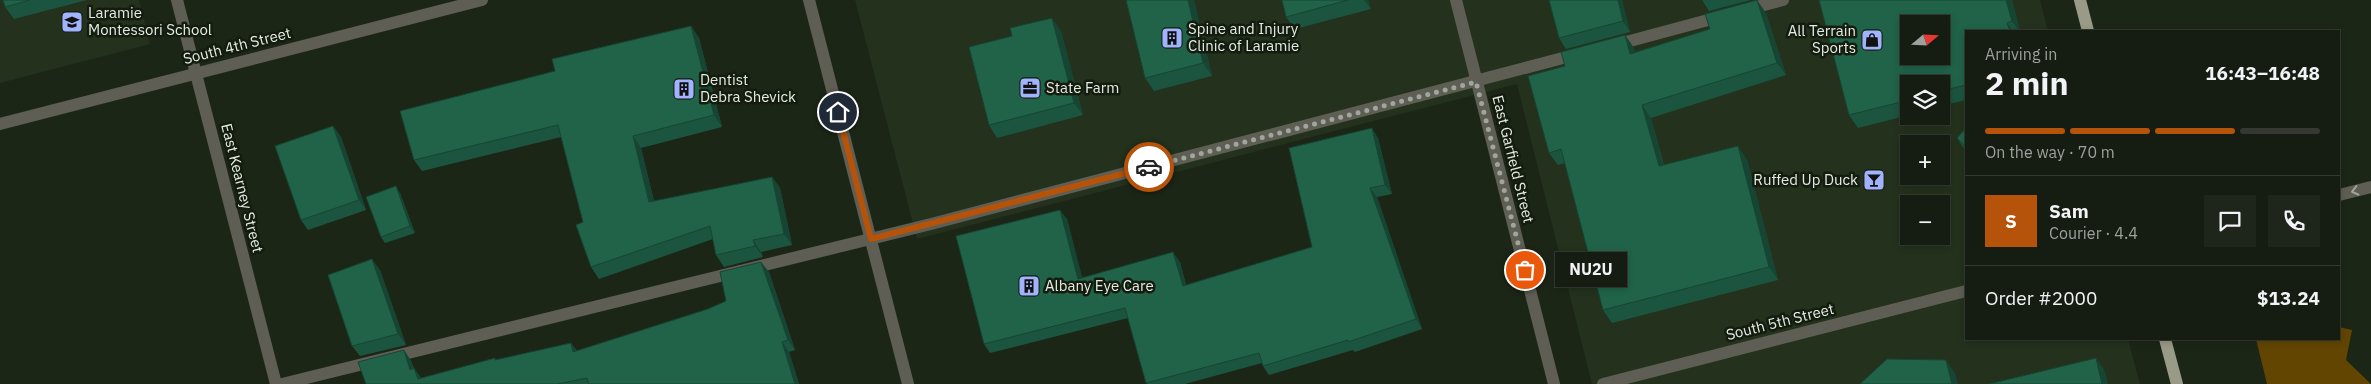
<!DOCTYPE html>
<html lang="en">
<head>
<meta charset="utf-8">
<style>
  :root { --surface:#151c11; --page:#1e251a; --text:#f1f3f6; --muted:#9da19f; --line:#343a31; --accent:#b45309 }
  body { margin:0; font-family:"IBM Plex Sans",sans-serif; background:var(--page); color:var(--text); height:100vh; display:flex; flex-direction:column; font-size:19px; white-space:nowrap }
  * { box-sizing:border-box; margin:0 }
  p { font-size:16px; color:var(--muted) }
  .icon { flex:none; width:28px; height:28px; fill:none; stroke:currentColor; stroke-width:2; stroke-linecap:round; stroke-linejoin:round }
  .map { position:relative; flex:1; overflow:hidden }
  .panel { position:absolute; left:1965px; top:30px; width:375px; height:310px; display:flex; flex-direction:column; background:var(--surface); border-radius:0px; box-shadow:0 2px 8px #0003,0 0 0 1px var(--line) }
  .panel>* { flex:none }
  .needle { width:32px; rotate:71deg }
  .tools { position:absolute; left:1900px; top:15px; display:grid; gap:10px }
  .tools a { display:grid; place-items:center; width:50px; height:50px; border-radius:0px; background:var(--surface); box-shadow:0 2px 8px #0003,0 0 0 1px var(--line); font-size:25px }
  .pin { position:absolute; display:grid; place-items:center; width:42px; height:42px; color:#fff; margin:-21px; border:2px solid #fff; border-radius:50%; box-shadow:0 1px 5px #0007 }
  .courier { position:absolute; display:grid; place-items:center; width:50px; height:50px; margin:-25px; border:4px solid #b45309; border-radius:50%; background:#fff; color:#222; box-shadow:0 1px 6px #0007 }
  .bubble { position:absolute; height:35px; border-radius:0px; background:var(--surface); box-shadow:0 2px 8px #0003,0 0 0 1px var(--line); font-size:16px; font-weight:700; line-height:35px; text-align:center }
  .overview em { font-style:normal; font-weight:700 }
  .overview div { display:flex; flex-direction:column-reverse }
  .overview { display:flex; align-items:center; justify-content:space-between; height:85px; padding:0 20px }
  h1 { font-size:32px; font-weight:700; line-height:38px }
  .bar { display:grid; grid-template-columns:repeat(4,1fr); gap:8px 5px; align-content:center; height:60px; padding:0 20px }
  .bar i { height:6px; border-radius:4px; background:var(--line) }
  .bar .active { background:var(--accent) }
  .bar p { grid-column:span 4 }
  .line { display:flex; align-items:center; gap:12px; padding:0 20px; border-top:1px solid var(--line) }
  .line div { flex:1 }
  .round { display:grid; place-items:center; flex:none; width:52px; height:52px; border-radius:0px; background:var(--page) }
  .map>svg:first-child { display:block }
  .built { fill:#23311d; fill-rule:evenodd }
  .green { fill:#624500 }
  .lines { fill:none; stroke-linecap:round; stroke-linejoin:round }
  .service { stroke:#5e5e55; stroke-width:12 }
  .minor { stroke:#5e5e55; stroke-width:12 }
  .tertiary { stroke:#5e5e55; stroke-width:12 }
  .primary { stroke:#999a88; stroke-width:12 }
  .wall { fill:#1c553f; fill-rule:evenodd }
  .shaded-wall { fill:#164533 }
  .building { fill:#206349; stroke:#164533; fill-rule:evenodd }
  .oneway { stroke:#a2a59c }
  .done { stroke:#9fa79c; stroke-width:5; stroke-dasharray:0 9 }
  .route { stroke:#b45309; stroke-width:6 }
  .labels { text-anchor:middle; stroke-width:5; stroke-linejoin:round; paint-order:stroke }
  .poi-label { font-size:15px; fill:#e5ece3; stroke:#131c0e; text-anchor:start }
  .street-label { font-size:15px; fill:#e5ece3; stroke:#131c0e }
</style>
</head>
<body>
<div class="map">
<svg width="2371" height="384" viewBox="0 0 2371 384">
  <rect width="100%" height="100%" fill="#1c2617"/>
  <!-- built -->
  <g class="built">
    <polygon points="0,0 139,0 150,44 0,83"/>
    <path d="M855,0H2040L2048,31H1966V339H2128L2140,384H1592L1517,84L917,239ZM1909,24H1941V56H1909ZM1909,84H1941V116H1909ZM1909,144H1941V176H1909ZM1909,204H1941V236H1909Z"/>
  </g>
  <!-- green -->
  <polygon class="green" points="2339,327 2352,330 2346,360 2371,384 2267,384 2256,339 2339,339"/>
  <g class="lines">
    <!-- service -->
    <g class="service">
      <polyline points="1745,10 1783,0"/>
      <polyline points="1615,45 1723,16"/>
      <polyline points="282,384 931,224 1578,54"/>
    </g>
    <!-- minor -->
    <g class="minor">
      <polyline points="177,0 276,384"/>
      <polyline points="809,0 908,384"/>
      <polyline points="2339,195 2371,187"/>
      <polyline points="1603,384 1966,291"/>
    </g>
    <!-- tertiary -->
    <g class="tertiary">
      <polyline points="1456,0 1554,384"/>
      <polyline points="0,124 482,0"/>
    </g>
    <!-- primary -->
    <g class="primary">
      <polyline points="2080,0 2088,31"/>
      <polyline points="2165,339 2177,384"/>
    </g>
  </g>
  <!-- wall -->
  <g class="wall">
    <polygon points="3,0 87,0 14,19 5,7"/>
    <polygon points="1194,0 1212,76 1154,91 1145,78"/>
    <polygon points="1282,0 1368,0 1371,9 1295,29 1286,17"/>
    <polygon points="1622,0 1630,32 1566,49 1559,38"/>
    <polygon points="1702,0 1751,0 1709,11"/>
    <path d="M1819,0H2012L2020,31H1966V100L1941,106V84H1909V115L1858,128L1849,115ZM1909,24H1941V56H1909Z"/>
    <polygon points="1766,13 1786,75 1651,118 1664,165 1747,159 1778,280 1612,323 1603,310 1565,163 1558,165 1549,153 1565,66 1625,35 1634,48 1635,52 1710,29"/>
    <polygon points="691,26 699,38 722,127 641,148 654,201 772,177 780,188 792,245 761,252 763,257 724,267 716,255 713,239 599,279 591,267 583,222 561,137 422,171 414,160 555,71"/>
    <polygon points="1061,31 1083,115 997,138 989,125"/>
    <polygon points="333,126 341,137 366,210 308,230 301,220"/>
    <polygon points="1966,128 1966,152 1957,138"/>
    <polygon points="1378,138 1392,194 1377,197 1422,329 1355,352 1353,350 1269,375 1263,366 1262,363 1185,384 1147,384 1128,318 990,353 984,344 1067,219 1082,278 1180,262 1186,285 1312,247"/>
    <polygon points="400,193 415,233 385,243 381,237"/>
    <polygon points="380,270 406,345 360,356 352,346"/>
    <polygon points="769,272 795,350 789,352 799,384 366,384 404,350 411,361 414,368 421,378 571,343 577,351 708,309 726,301"/>
  </g>
  <!-- shaded-wall -->
  <g class="shaded-wall">
    <polygon points="1188,0 1194,0 1212,76 1203,63"/>
    <polygon points="1364,0 1368,0 1371,9"/>
    <polygon points="1618,0 1622,0 1630,32 1623,21"/>
    <polygon points="1757,0 1766,13 1786,75 1777,63"/>
    <polygon points="2006,0 2012,0 2020,31 2019,31 2012,21"/>
    <polygon points="1052,18 1061,31 1083,115 1074,103"/>
    <polygon points="2007,23 2013,31 2010,31"/>
    <polygon points="691,26 699,38 722,127 714,115"/>
    <polygon points="1625,35 1634,48 1639,67 1630,54"/>
    <polygon points="1642,105 1651,118 1667,179 1659,166"/>
    <polygon points="333,126 341,137 366,210 359,200"/>
    <polygon points="1372,128 1378,138 1392,194 1385,185"/>
    <polygon points="633,136 641,148 657,214 649,202"/>
    <polygon points="1738,146 1747,159 1778,280 1769,267"/>
    <polygon points="772,177 780,188 792,245 784,234"/>
    <polygon points="396,186 400,193 415,233 410,226"/>
    <polygon points="1370,188 1377,197 1422,329 1416,319"/>
    <polygon points="1060,210 1067,219 1085,288 1078,279"/>
    <polygon points="753,240 761,252 763,257 755,246"/>
    <polygon points="1173,252 1180,262 1189,296 1183,286"/>
    <polygon points="372,259 380,270 406,345 398,334"/>
    <polygon points="761,262 769,272 795,350 788,340"/>
    <polygon points="782,342 789,352 799,384 795,384"/>
    <polygon points="571,343 578,354 573,352"/>
    <polygon points="404,350 411,361 418,380 410,370"/>
    <polygon points="2096,358 2105,371 2108,384 2102,384"/>
    <polygon points="1946,360 1955,373 1958,384 1952,384"/>
    <polygon points="414,368 421,379 418,379"/>
  </g>
  <!-- building -->
  <g class="building">
    <polygon points="3,0 30,0 5,7"/>
    <polygon points="1126,0 1188,0 1203,63 1145,78"/>
    <polygon points="1282,0 1348,0 1286,17"/>
    <polygon points="1549,0 1618,0 1623,21 1559,38"/>
    <polygon points="1757,0 1777,63 1642,105 1659,166 1738,146 1769,267 1603,310 1561,149 1549,153 1528,76 1565,66 1561,52 1625,35 1630,54 1710,29 1705,14"/>
    <path d="M1819,0H2006L2012,21L2007,23L2010,31H1966V85L1941,91V84H1909V100L1849,115ZM1909,24H1941V56H1909Z"/>
    <polygon points="1052,18 1074,103 989,125 969,47 1012,36 1010,28"/>
    <polygon points="691,26 714,115 633,136 649,202 772,177 784,234 753,240 755,246 716,255 710,226 591,267 576,225 583,222 558,125 414,160 400,111 555,71 552,59"/>
    <polygon points="333,126 359,200 301,220 275,146"/>
    <polygon points="1372,128 1385,185 1370,188 1416,319 1348,342 1348,340 1263,366 1259,353 1146,383 1125,308 984,344 956,236 1060,210 1078,279 1173,252 1183,286 1312,247 1289,148"/>
    <polygon points="1966,128 1966,147 1957,138"/>
    <polygon points="396,186 410,226 381,237 366,197"/>
    <polygon points="372,259 398,334 352,346 328,275"/>
    <polygon points="761,262 788,340 782,342 795,384 589,384 587,378 557,384 366,384 358,362 404,350 410,370 414,368 418,379 495,358 495,360 571,343 573,352 708,309 726,301 720,272"/>
    <polygon points="2096,358 2102,384 1989,384"/>
    <polygon points="1887,359 1946,360 1952,384 1860,384"/>
  </g>
  <!-- one-way arrows -->
  <defs><path id="oneway-chevron" d="M-2-3.5L2.5 0L-2 3.5" fill="none" stroke-width="1.6" stroke-linecap="round" stroke-linejoin="round" transform="scale(1.25)"/></defs>
  <use class="oneway" href="#oneway-chevron" transform="translate(2355 191) rotate(166)"/>
  <g class="lines">
    <!-- done -->
    <polyline class="done" points="1149,167 1476,82 1525,270"/>
    <!-- route -->
    <polyline class="route" points="838,112 871,239 1149,167"/>
  </g>
  <!-- icons -->
  <defs>
    <g id="school-square" transform="scale(1.125)"><rect x="-9" y="-9" width="18" height="18" rx="4" fill="#a1b3fd" stroke="#131c0e"/><path d="M0-5L7-2L0 1L-7-2ZM-4 1L0 2.5L4 1V4Q0 6-4 4Z" fill="#111"/></g>
    <g id="building-square" transform="scale(1.125)"><rect x="-9" y="-9" width="18" height="18" rx="4" fill="#a1b3fd" stroke="#131c0e"/><path d="M-4-6H4V6H1V3H-1V6H-4ZM-2.5-4.3h1.7v1.8h-1.7ZM.8-4.3h1.7v1.8H.8ZM-2.5-1h1.7V.8h-1.7ZM.8-1h1.7V.8H.8Z" fill="#111"/></g>
    <g id="shop-square" transform="scale(1.125)"><rect x="-9" y="-9" width="18" height="18" rx="4" fill="#a1b3fd" stroke="#131c0e"/><path d="M-5-2.5h2.3a2.7 3.5 0 0 1 5.4 0H5L5.5 6h-11ZM-1.5-2.5h3a1.5 2.3 0 0 0-3 0Z" fill="#111"/></g>
    <g id="office-square" transform="scale(1.125)"><rect x="-9" y="-9" width="18" height="18" rx="4" fill="#a1b3fd" stroke="#131c0e"/><path d="M-6-3h4V-5.5h4V-3h4V5H-6ZM-1-4.5V-3h2v-1.5ZM-6 0V1H6V0Z" fill="#111"/></g>
    <g id="bar-square" transform="scale(1.125)"><rect x="-9" y="-9" width="18" height="18" rx="4" fill="#a1b3fd" stroke="#131c0e"/><path d="M-6-5H6L.8 .8V4.5H3.5V6h-7V4.5H-.8V.8Z" fill="#111"/></g>
  </defs>
  <g fill-rule="evenodd">
    <use href="#school-square" x="72" y="22"/>
    <use href="#building-square" x="1172" y="38"/>
    <use href="#shop-square" x="1872" y="40"/>
    <use href="#office-square" x="1030" y="88"/>
    <use href="#building-square" x="684" y="89"/>
    <use href="#bar-square" x="1874" y="180"/>
    <use href="#building-square" x="1029" y="286"/>
  </g>
  <g class="labels">
    <!-- poi labels -->
    <g class="poi-label">
      <text x="88" y="18">Laramie<tspan x="88" dy="17">Montessori School</tspan></text>
      <text x="1188" y="34">Spine and Injury<tspan x="1188" dy="17">Clinic of Laramie</tspan></text>
      <text x="1856" y="36" text-anchor="end">All Terrain<tspan x="1856" dy="17">Sports</tspan></text>
      <text x="700" y="85">Dentist<tspan x="700" dy="17">Debra Shevick</tspan></text>
      <text x="1046" y="93">State Farm</text>
      <text x="1858" y="185" text-anchor="end">Ruffed Up Duck</text>
      <text x="1045" y="291">Albany Eye Care</text>
    </g>
    <!-- street labels -->
    <g class="street-label">
      <text transform="translate(237 46) rotate(-14)" y="5">South 4th Street</text>
      <text transform="translate(1513 159) rotate(76)" y="5">East Garfield Street</text>
      <text transform="translate(242 188) rotate(76)" y="5">East Kearney Street</text>
      <text transform="translate(1780 322) rotate(-14)" y="5">South 5th Street</text>
    </g>
  </g>
</svg>
<div class="tools">
<a><svg class="needle" viewBox="-14 -14 28 28"><path d="M0-13l5 13h-10z" fill="#e53935"/><path d="M0 13l5-13h-10z" fill="#9da19f"/></svg></a>
<a><svg class="icon" aria-label="layers" viewBox="0 0 24 24"><path d="M12 4l9 5-9 5-9-5zM3 14l9 5 9-5"/></svg></a>
<a>+</a>
<a>−</a>
</div>
<div class="pin" style="left:1525px;top:270px;background:#ea580c"><svg class="icon" aria-label="bag" viewBox="0 0 24 24"><path d="M5 8h14l-1 12H6zM9 8a3 3 0 0 1 6 0"/></svg></div>
<div class="pin" style="left:838px;top:112px;background:#1f2937"><svg class="icon" aria-label="home" viewBox="0 0 24 24"><path d="M3 11l9-7 9 7M6 9v11h12V9"/></svg></div>
<div class="courier" style="left:1149px;top:167px"><svg class="icon" aria-label="car" viewBox="0 0 24 24"><path d="M5 17H2v-5l4-1 3-4h7l3 4 3 1v5h-3M9 17h6M6 11h13"/><circle cx="7" cy="17" r="2"/><circle cx="17" cy="17" r="2"/></svg></div>
<div class="bubble" style="left:1555px;top:252px;width:72px">NU2U</div>
<section class="panel">
<div class="overview"><div><h1>2 min</h1><p>Arriving in</p></div><em>16:43–16:48</em></div>
<div class="bar"><i class="active"></i><i class="active"></i><i class="active"></i><i></i><p>On the way · 70 m</p></div>
<div class="line" style="height:90px"><b class="round" style="background:var(--accent);color:#fff">S</b><div><b>Sam</b><p>Courier · 4.4</p></div><a class="round"><svg class="icon" aria-label="chat" viewBox="0 0 24 24"><path d="M4 5h16v11H9l-5 4z"/></svg></a><a class="round"><svg class="icon" aria-label="phone" viewBox="0 0 24 24"><path d="M5 4h4l2 5-3 2q2 4 5 5l2-3 5 2v4C11 20 4 13 5 4z"/></svg></a></div>
<div class="line" style="height:65px"><div>Order #2000</div><b>$13.24</b></div>
</section>
</div>
</body>
</html>
